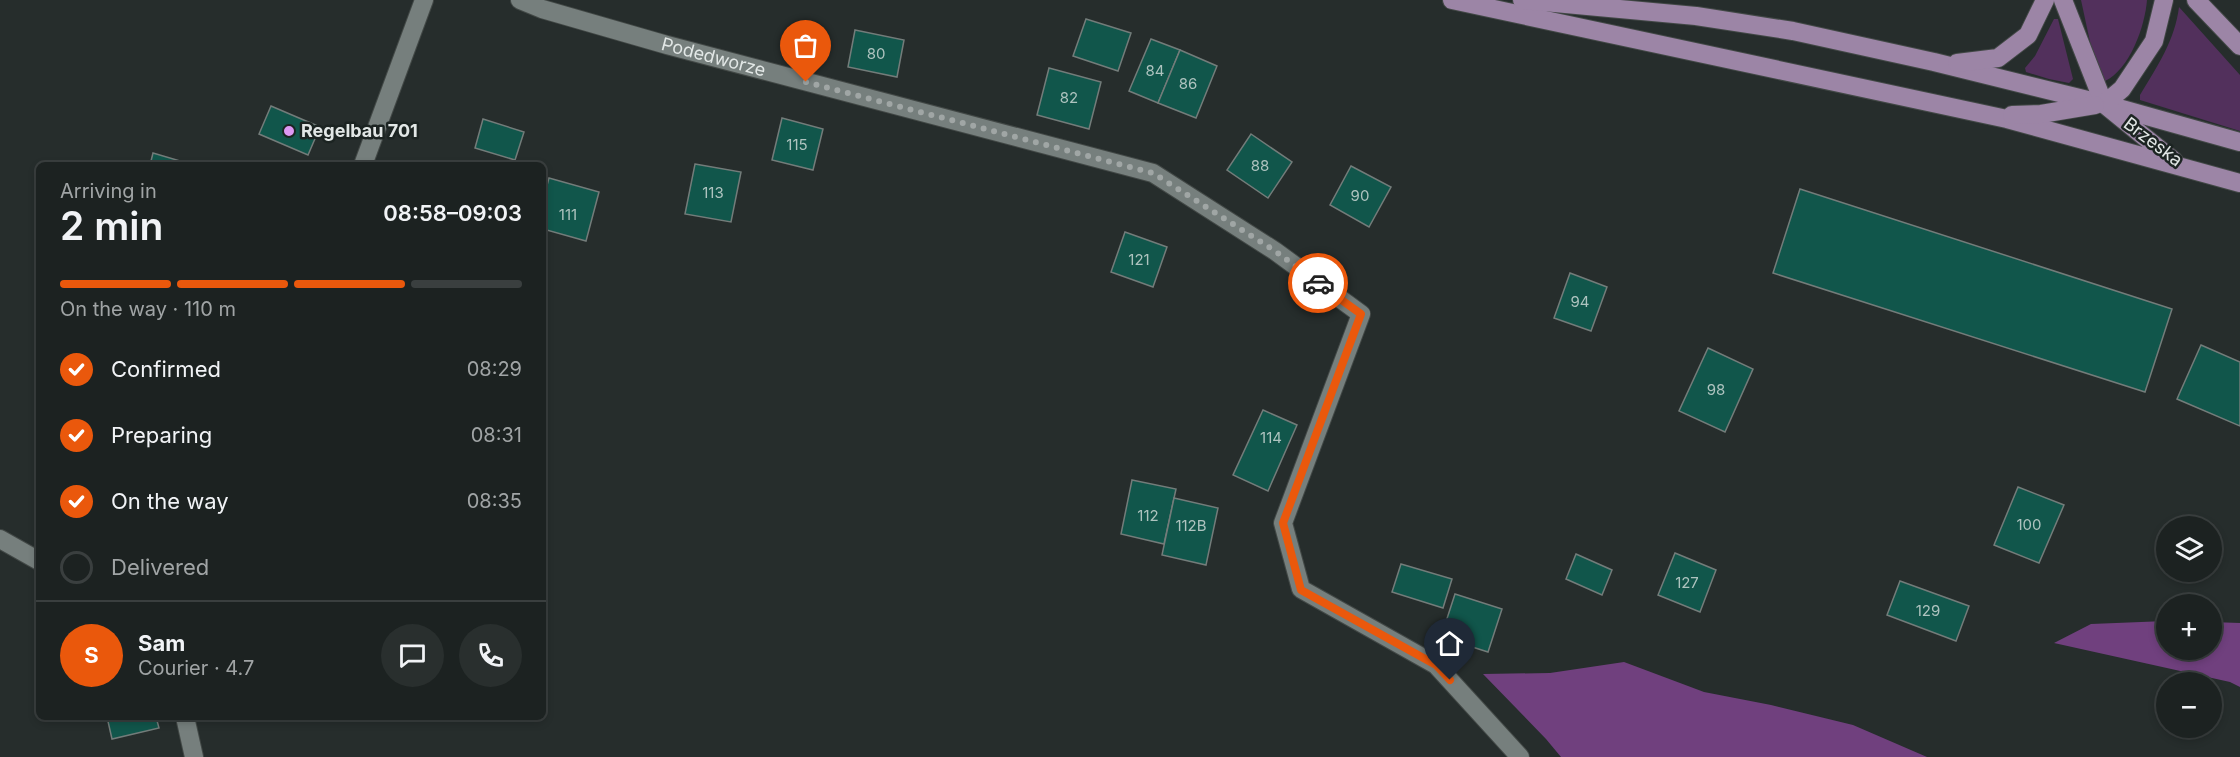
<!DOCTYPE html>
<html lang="en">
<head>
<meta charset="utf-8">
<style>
  :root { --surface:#1c2221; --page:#292f2e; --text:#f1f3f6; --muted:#a0a4a5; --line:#3a3f3f; --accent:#ea580c }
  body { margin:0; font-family:Inter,sans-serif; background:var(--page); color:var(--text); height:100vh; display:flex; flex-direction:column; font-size:22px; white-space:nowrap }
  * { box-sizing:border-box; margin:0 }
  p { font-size:20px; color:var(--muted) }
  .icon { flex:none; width:33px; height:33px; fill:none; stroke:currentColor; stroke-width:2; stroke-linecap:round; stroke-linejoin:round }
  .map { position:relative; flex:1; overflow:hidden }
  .panel { position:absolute; left:36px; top:162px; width:510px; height:558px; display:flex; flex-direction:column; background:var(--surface); border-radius:9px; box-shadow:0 3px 9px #0003,0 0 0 2px var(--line) }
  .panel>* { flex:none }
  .controls { position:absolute; left:2156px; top:516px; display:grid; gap:12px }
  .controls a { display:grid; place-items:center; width:66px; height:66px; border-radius:50%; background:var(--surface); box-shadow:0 3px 9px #0003,0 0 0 2px var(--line); font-size:30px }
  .pin { position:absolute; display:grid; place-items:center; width:51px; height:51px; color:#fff; margin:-62px -26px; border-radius:50% 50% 50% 0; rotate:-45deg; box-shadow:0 0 6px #0007 }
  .pin .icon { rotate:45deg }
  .courier { position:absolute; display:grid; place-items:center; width:60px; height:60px; margin:-30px; border:4px solid #ea580c; border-radius:50%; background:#fff; color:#222; box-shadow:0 2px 8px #0007 }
  .head em { font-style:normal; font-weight:600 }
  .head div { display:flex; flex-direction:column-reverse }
  .head { display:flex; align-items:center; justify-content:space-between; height:102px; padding:0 24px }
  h1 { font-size:39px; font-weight:600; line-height:45px }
  .bar { display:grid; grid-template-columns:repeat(4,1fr); gap:9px 6px; align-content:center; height:72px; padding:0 24px }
  .bar i { height:8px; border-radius:4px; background:var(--line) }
  .bar .on { background:var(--accent) }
  .bar p { grid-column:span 4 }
  .line { display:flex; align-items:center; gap:15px; padding:0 24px; border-top:2px solid var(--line) }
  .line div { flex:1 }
  .round { display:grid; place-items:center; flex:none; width:63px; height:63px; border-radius:32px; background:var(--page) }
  ol { padding:0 24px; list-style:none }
  li { display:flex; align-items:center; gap:18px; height:66px }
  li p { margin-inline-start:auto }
  li .icon { padding:6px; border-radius:50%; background:var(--accent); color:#fff; stroke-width:4 }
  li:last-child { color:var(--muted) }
  li i { width:33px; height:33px; border:3px solid var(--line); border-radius:50% }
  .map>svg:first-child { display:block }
  .green { fill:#52305c }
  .forest { fill:#70407e }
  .building { fill:#11564b; stroke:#737c7a; stroke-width:1.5 }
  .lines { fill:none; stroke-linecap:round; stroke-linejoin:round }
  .minor-casing { stroke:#424846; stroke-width:20 }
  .major-casing { stroke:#424846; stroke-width:20 }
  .minor { stroke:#767f7d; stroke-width:18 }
  .major { stroke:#9c85a6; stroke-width:18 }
  .done { stroke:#a0a6a5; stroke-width:6; stroke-dasharray:0 10.8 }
  .route { stroke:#ea580c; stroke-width:8 }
  .poi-dot { fill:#dd98f3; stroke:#1c2422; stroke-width:2 }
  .labels { text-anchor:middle; stroke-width:5; stroke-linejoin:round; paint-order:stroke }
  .number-label { font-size:15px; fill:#aec3bf }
  .street-label { font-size:18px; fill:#e2e7e6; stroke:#1c2422 }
  .poi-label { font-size:18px; font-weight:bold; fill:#e2e7e6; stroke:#1c2422; text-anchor:start }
</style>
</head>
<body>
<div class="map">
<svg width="2240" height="757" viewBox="0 0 2240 757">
  <rect width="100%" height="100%" fill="#262d2c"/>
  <!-- green -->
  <g class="green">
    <path d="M2081,0H2147C2145,26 2130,69 2105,81L2092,51Z"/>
    <path d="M2179,7L2240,75V131L2140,100V95C2157,67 2175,40 2179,7Z"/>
    <polygon points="2054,19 2058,19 2073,79 2069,83 2049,79 2026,72 2025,68 2035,56"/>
  </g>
  <!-- forest -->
  <g class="forest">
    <polygon points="2166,621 2166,650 2211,650 2211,622 2240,623 2240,687 2230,682 2054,643 2091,624"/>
    <polygon points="1624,662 1704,692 1771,705 1853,725 1927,757 1561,757 1546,739 1483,674 1550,673"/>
  </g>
  <!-- building -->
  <g class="building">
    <polygon points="1086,19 1131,33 1118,71 1073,56"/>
    <polygon points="855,30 904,40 897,77 848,67"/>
    <polygon points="1151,39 1180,50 1158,103 1129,91"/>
    <polygon points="1180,50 1217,66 1196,118 1158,103"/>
    <polygon points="1049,68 1101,82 1089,129 1037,115"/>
    <polygon points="271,106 320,127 308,155 259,134"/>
    <polygon points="782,118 823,129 813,170 772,160"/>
    <polygon points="483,119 524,132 515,160 475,148"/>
    <polygon points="1251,134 1292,162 1268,198 1227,170"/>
    <polygon points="153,153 187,163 187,165 150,165"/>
    <polygon points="695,164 741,172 731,222 685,214"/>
    <polygon points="1351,166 1391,187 1369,227 1330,205"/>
    <polygon points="549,178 599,192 586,241 543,229 543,200"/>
    <polygon points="1800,189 2172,309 2145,392 1773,273"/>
    <polygon points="1125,232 1167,247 1153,287 1111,272"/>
    <polygon points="1570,273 1607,287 1591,331 1554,318"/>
    <polygon points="2201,345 2240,362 2240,426 2177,399"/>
    <polygon points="1708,348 1753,369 1725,432 1679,411"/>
    <polygon points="1263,410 1297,425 1268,491 1233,475"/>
    <polygon points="1132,480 1176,489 1164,544 1121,534"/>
    <polygon points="2018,487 2064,505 2039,563 1994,545"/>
    <polygon points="1174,498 1218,508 1206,565 1162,555"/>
    <polygon points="1675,553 1716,570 1700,612 1658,595"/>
    <polygon points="1576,554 1612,570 1602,595 1566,579"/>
    <polygon points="1401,564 1452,579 1443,608 1392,592"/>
    <polygon points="1900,581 1969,606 1956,641 1887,615"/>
    <polygon points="1455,594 1502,609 1488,652 1441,637"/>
    <polygon points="107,717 156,717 159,728 112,739"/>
  </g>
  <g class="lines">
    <!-- minor casing -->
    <g class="minor-casing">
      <g id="minor">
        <path id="s1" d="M520,0L542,9L667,45L1153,173L1275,251L1361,314L1283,523L1301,589L1436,665L1520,757"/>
        <polyline points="363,165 424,0"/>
        <polyline points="0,539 39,561"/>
        <polyline points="185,717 194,757"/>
      </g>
    </g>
    <!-- major casing -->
    <g class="major-casing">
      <g id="major">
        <polyline points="1452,0 2007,119 2240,183"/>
        <polyline points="1522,0 1696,16 1793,31 1934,62 2104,104 2240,142"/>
        <polyline points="2063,0 2104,104 2174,161"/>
        <polyline points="2196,0 2240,46"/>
        <polyline points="1957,63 1998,58 2028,35 2045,0"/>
        <polyline points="2104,104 2122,89 2154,41 2164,0"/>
        <polyline points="2012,115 2041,114 2095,105"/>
      </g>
    </g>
    <!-- minor -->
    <use href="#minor" class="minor"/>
    <!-- major -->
    <use href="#major" class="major"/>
  </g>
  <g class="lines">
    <!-- done -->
    <polyline class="done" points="806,82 1153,173 1275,251 1318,283"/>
    <!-- route -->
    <polyline class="route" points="1318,283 1361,314 1283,523 1301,590 1436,665 1450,680"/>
  </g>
  <!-- markers -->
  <circle class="poi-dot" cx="289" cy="131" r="6"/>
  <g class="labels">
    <!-- number labels -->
    <g class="number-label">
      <text x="876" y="59">80</text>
      <text x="1155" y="76">84</text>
      <text x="1188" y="89">86</text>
      <text x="1069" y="103">82</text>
      <text x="797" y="150">115</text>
      <text x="1260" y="171">88</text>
      <text x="713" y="198">113</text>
      <text x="1360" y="201">90</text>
      <text x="568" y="220">111</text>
      <text x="1139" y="265">121</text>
      <text x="1580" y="307">94</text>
      <text x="1716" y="395">98</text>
      <text x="1271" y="443">114</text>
      <text x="1148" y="521">112</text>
      <text x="2029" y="530">100</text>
      <text x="1191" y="531">112B</text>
      <text x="1687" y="588">127</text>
      <text x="1928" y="616">129</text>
    </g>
    <!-- street labels -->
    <g class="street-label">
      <text dy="6" stroke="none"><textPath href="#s1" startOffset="202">Podedworze</textPath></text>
      <text transform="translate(2153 142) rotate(37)" y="6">Brzeska</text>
    </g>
    <!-- poi labels -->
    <g class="poi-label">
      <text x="301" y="137">Regelbau 701</text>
    </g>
  </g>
</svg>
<div class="controls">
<a><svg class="icon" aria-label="layers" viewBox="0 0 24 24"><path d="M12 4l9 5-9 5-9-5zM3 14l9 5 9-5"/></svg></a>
<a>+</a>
<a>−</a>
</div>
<div class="pin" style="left:806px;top:82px;background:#ea580c"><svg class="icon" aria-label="bag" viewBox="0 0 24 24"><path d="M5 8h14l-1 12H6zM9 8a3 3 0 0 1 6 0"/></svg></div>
<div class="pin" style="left:1450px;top:680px;background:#1f2937"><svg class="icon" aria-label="home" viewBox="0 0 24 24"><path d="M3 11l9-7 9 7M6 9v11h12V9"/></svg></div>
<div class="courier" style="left:1318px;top:283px"><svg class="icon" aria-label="car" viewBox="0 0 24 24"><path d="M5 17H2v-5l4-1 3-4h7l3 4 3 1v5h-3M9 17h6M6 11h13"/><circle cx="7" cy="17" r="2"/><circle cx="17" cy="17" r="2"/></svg></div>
<section class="panel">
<div class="head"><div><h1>2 min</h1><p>Arriving in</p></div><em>08:58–09:03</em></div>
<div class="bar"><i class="on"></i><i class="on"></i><i class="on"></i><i></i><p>On the way · 110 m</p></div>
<ol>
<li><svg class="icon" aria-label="check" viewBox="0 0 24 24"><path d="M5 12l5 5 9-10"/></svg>Confirmed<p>08:29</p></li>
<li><svg class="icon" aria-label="check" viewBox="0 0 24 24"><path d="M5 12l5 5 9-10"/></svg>Preparing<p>08:31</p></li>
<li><svg class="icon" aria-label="check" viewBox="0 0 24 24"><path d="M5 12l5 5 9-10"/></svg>On the way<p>08:35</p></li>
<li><i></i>Delivered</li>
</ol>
<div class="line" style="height:108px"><b class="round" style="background:var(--accent);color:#fff">S</b><div><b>Sam</b><p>Courier · 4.7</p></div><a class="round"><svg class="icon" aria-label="chat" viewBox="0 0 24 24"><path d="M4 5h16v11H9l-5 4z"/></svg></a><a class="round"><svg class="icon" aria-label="phone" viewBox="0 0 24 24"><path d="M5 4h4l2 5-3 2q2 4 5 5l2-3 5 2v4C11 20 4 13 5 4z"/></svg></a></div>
</section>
</div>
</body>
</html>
